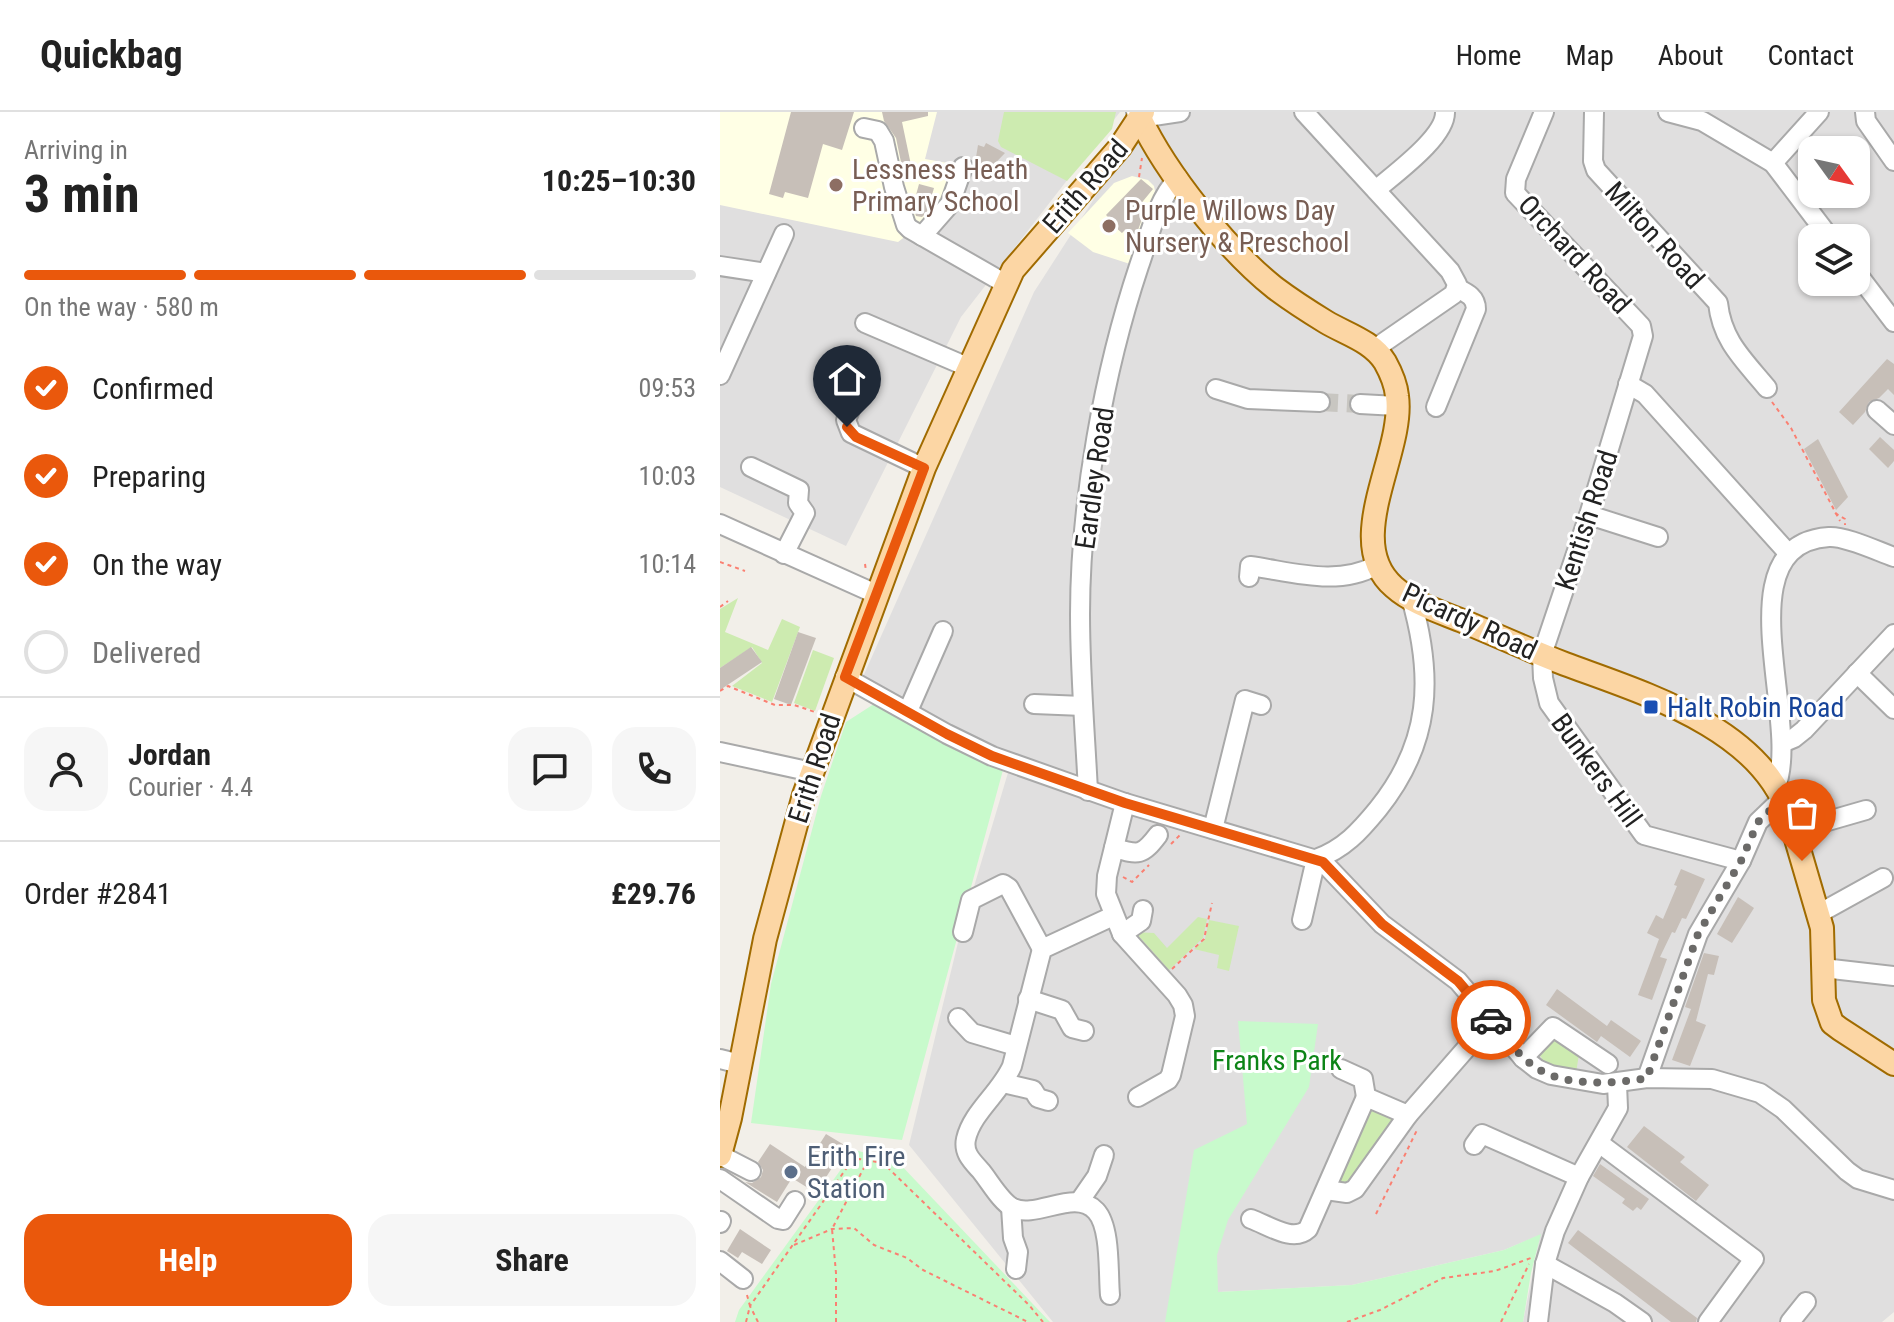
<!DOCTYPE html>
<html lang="en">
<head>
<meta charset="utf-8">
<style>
  :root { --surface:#fff; --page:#f6f6f6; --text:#222; --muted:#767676; --line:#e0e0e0; --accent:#ea580c }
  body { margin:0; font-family:"Roboto Condensed",sans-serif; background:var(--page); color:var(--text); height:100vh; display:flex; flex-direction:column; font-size:30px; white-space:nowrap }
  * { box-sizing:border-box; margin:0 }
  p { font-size:26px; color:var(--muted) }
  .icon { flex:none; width:44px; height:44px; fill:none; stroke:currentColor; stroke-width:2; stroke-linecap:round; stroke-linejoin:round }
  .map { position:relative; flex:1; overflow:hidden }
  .details { display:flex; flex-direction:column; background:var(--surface); width:720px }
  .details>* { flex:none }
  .needle { width:52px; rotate:123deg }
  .buttons { position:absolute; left:1078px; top:24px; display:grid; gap:16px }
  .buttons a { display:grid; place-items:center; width:72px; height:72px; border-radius:16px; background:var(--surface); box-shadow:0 2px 6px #0004; font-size:40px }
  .pin { position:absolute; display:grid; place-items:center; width:68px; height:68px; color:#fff; margin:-82px -34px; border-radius:50% 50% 50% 0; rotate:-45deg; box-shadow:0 0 8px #0007 }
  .pin .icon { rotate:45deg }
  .courier { position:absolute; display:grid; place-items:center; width:80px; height:80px; margin:-40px; border:6px solid #ea580c; border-radius:50%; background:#fff; color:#222; box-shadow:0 2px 10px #0007 }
  .head em { font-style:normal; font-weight:700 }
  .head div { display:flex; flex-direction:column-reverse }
  .head { display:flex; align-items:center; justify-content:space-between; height:136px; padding:0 24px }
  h1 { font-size:52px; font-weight:700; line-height:60px }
  .bar { display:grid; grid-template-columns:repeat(4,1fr); gap:12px 8px; align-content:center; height:96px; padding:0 24px }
  .bar i { height:10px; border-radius:6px; background:var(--line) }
  .bar .on { background:var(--accent) }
  .bar p { grid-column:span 4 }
  .line { display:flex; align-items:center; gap:20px; padding:0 24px; border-top:2px solid var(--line) }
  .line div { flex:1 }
  .round { display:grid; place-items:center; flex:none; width:84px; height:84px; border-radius:24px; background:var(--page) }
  ol { padding:0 24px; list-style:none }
  li { display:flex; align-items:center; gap:24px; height:88px }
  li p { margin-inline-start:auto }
  li .icon { padding:8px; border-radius:50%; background:var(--accent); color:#fff; stroke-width:4 }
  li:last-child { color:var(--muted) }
  li i { width:44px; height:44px; border:4px solid var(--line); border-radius:50% }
  .primary-button { display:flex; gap:16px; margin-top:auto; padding:16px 24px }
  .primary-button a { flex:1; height:92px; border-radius:24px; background:var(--accent); color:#fff; font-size:32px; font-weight:700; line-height:92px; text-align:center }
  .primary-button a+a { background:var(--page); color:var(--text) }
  header { display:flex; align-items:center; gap:48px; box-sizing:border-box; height:112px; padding:0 40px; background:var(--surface); border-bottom:2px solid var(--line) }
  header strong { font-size:38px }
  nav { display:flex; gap:44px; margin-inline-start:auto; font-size:28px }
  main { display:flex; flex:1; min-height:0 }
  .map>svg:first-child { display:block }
  .residential { fill:#e0dfdf; fill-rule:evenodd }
  .education { fill:#ffffe5 }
  .grass { fill:#cdebb0 }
  .park { fill:#c8facc }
  .building { fill:#c7bfb8 }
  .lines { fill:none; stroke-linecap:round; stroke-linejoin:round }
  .minor-tunnel { stroke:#c8c6c1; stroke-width:18; stroke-dasharray:18 9; stroke-linecap:butt }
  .minor-casing { stroke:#a9a9a9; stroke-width:22 }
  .major-casing { stroke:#a06b00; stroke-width:26 }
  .path { stroke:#fa8072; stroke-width:2; stroke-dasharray:4 4; stroke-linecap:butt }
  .minor { stroke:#fff; stroke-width:18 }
  .major { stroke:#fcd6a4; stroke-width:22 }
  .done { stroke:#6b6a68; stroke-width:8; stroke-dasharray:0 14.4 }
  .route { stroke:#ea580c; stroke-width:10 }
  .education-dot { fill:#8d6e63; stroke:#fff; stroke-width:3 }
  .transit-dot { fill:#1a4fb4; stroke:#fff; stroke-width:3 }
  .service-dot { fill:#5c6f8a; stroke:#fff; stroke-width:3 }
  .labels { text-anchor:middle; stroke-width:6; stroke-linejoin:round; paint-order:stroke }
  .education-label { font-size:28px; fill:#785e54; stroke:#fff; text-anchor:start }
  .street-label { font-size:28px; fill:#222; stroke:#fff }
  .transit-label { font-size:28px; fill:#164399; stroke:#fff; text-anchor:start }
  .park-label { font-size:28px; fill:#0c8416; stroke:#fff }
  .service-label { font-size:28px; fill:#4e5e75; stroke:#fff; text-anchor:start }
</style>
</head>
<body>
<header>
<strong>Quickbag</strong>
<nav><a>Home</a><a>Map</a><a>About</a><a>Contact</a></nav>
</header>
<main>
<section class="details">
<div class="head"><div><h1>3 min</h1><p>Arriving in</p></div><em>10:25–10:30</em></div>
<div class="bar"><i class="on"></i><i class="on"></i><i class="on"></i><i></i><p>On the way · 580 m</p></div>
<ol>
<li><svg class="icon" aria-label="check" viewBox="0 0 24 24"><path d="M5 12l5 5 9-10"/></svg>Confirmed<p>09:53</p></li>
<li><svg class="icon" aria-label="check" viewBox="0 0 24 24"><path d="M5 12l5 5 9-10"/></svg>Preparing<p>10:03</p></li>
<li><svg class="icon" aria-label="check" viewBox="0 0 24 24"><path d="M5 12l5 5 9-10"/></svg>On the way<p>10:14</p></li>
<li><i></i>Delivered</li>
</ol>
<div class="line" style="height:144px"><a class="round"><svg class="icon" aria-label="person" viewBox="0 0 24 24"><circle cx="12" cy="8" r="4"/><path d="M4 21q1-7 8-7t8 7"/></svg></a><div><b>Jordan</b><p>Courier · 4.4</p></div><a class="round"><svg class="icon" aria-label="chat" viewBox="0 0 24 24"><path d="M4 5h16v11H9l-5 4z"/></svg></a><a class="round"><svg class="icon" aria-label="phone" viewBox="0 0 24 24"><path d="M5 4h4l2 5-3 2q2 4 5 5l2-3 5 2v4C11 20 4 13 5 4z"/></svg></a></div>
<div class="line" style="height:104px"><div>Order #2841</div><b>£29.76</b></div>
<div class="primary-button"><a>Help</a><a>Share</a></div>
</section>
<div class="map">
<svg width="1174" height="1210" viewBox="0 0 1174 1210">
  <rect width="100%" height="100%" fill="#f2efe9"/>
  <!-- residential -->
  <g class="residential">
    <polygon points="0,0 400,0 241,205 126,434 0,375"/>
    <path d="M430,0H1174V1200L1162,1210H803L820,1123L784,1138L632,1173L498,1180L450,1210H333L189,1033L241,818L293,644L142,567L314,180ZM1092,38H1136V82H1092ZM1092,126H1136V170H1092Z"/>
  </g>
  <!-- education -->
  <g class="education">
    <polygon points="0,0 217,0 205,47 239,53 226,93 178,130 0,93"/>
    <polygon points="412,64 428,68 434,74 435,79 410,152 373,140 348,121 394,71"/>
  </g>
  <!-- grass -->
  <g class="grass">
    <polygon points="284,0 396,0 392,17 347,69 281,35 278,29"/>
    <polygon points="18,486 5,520 48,538 62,507 80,515 52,590 12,574 42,551 32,535 0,556 0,497"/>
    <polygon points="93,538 114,546 95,599 74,591"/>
    <polygon points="478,805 487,807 483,826 449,858 415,820 434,821 447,836"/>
    <polygon points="489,808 519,814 509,859 497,856 499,843 474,837 485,827"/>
    <polygon points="834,926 859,942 856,961 820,949 822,946 818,942"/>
    <polygon points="652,997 671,1004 673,1010 629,1075 618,1072 619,1063 648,999"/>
  </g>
  <!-- park -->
  <g class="park">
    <polygon points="154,592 219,629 283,658 182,1028 31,1011 51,872 101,684 126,610"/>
    <polygon points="518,909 598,912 589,975 508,1108 497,1143 498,1180 632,1173 784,1138 821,1122 811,1161 803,1210 445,1210 474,1038 527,1012"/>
    <polygon points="135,1038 178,1050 330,1210 15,1210 19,1198"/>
  </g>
  <!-- building -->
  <g class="building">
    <polygon points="71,0 134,0 122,38 103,32 88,86 65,80 63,86 49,82"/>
    <polygon points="162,0 208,0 208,4 182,10 191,53 182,55 176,26 164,9"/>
    <polygon points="266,31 285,41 259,68 253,64 258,33 264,35"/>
    <polygon points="421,67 433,77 419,94 425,99 418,118 412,125 404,119 402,121 387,108 389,106 386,103"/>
    <polygon points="199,72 214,76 207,100 202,105 196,104 193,94"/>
    <polygon points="1167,247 1174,252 1174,283 1168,277 1159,286 1149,290 1145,300 1133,313 1119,300"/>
    <polygon points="1160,325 1174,338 1174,349 1168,356 1149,337"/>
    <polygon points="1098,327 1128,385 1116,398 1084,337"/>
    <polygon points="78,520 96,526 71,593 54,587"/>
    <polygon points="31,535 42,550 0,578 0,556"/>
    <polygon points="961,757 985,767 966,807 962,806 955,821 952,820 940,845 947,847 932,888 918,883 939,827 927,821 936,803 943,807 957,774 954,773"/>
    <polygon points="1018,785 1034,796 1012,831 997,822"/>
    <polygon points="984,841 999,844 994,863 988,862 976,909 986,913 970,954 952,948 971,897 965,895"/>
    <polygon points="837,877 887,914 891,908 921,929 910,945 881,924 877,930 826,893"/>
    <polygon points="924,1014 965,1045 960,1050 989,1073 976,1089 907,1035"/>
    <polygon points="106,1022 126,1034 96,1081 72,1066 57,1090 25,1070 32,1071 41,1065 43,1058 38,1050 50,1032 85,1055"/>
    <polygon points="880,1052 929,1087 921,1098 917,1095 913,1099 902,1091 905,1087 873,1064"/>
    <polygon points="20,1117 51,1138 42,1152 22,1140 18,1146 7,1139"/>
    <polygon points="858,1118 977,1206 976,1210 951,1210 848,1131"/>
  </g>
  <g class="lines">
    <!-- minor-tunnel -->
    <polyline class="minor-tunnel" points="600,290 640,292"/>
    <!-- minor casing -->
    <g class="minor-casing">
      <g id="minor">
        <polyline points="416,0 420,6 460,0"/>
        <polyline points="584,0 730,159 737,172 734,182 663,231 657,239"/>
        <polyline points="824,0 796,67 795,81 921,214 923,224 869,403 822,543 823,566 829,591 924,723 1021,749"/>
        <path d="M874,0L873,49L876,58L998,191C1002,229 1024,248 1047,276"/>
        <polyline points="948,0 982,9 1053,51 1110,126"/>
        <polyline points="1145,0 1146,9 1174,49"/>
        <polyline points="144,16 158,19 164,29 174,75 186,113 190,117 286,172"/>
        <polyline points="1053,51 1099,0"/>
        <path d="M656,78C674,62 726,25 725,0"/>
        <polyline points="202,124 230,92 243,55"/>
        <polyline points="0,154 46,161"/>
        <polyline points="1136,160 1174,210"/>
        <polyline points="145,211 250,256"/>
        <polyline points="0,263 64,122"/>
        <polyline points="908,272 925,282 1068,441"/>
        <polyline points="109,277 134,288 126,308 131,321 204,356"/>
        <polyline points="496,277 528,287 600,290"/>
        <polyline points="640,292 677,294"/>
        <path d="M716,295L756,197C756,185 747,181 737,176"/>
        <polyline points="1157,298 1174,313"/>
        <polyline points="31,355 79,378 78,391 85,401 64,442"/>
        <polyline points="869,403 938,425"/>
        <polyline points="0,412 156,482"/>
        <path d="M529,465L530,454C573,460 617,475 657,453"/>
        <polyline points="1137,561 1174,597"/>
        <polyline points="125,565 227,622 272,644 405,691 603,750 662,812 738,869 803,946 817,957 831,963 883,972 927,966 992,967 1040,981 1063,997 1127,1059 1138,1067 1174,1078"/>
        <polyline points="314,592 363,594"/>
        <polyline points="188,599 223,519"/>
        <polyline points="1062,631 1074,626 1084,618 1174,522"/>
        <polyline points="0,640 92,660"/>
        <path d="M1055,677C1084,613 1000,432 1109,425C1126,424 1157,439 1174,445"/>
        <path d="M368,679C365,620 360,561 360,502C360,391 384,259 419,154C430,123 436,90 458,66"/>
        <polyline points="405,691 387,764 386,782 402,822 457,883 463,893 465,904 451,963 448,968 418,985"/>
        <polyline points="493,717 525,588 541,593"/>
        <polyline points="1073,719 1146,698"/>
        <path d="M394,736C419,743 422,744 438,723"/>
        <polyline points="1098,802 1163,766"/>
        <path d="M582,808L596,747C624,737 640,719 658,697C711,631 714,566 691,486"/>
        <polyline points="243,820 251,788 283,772 289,776 322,837"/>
        <polyline points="402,822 421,809 423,798"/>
        <polyline points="1103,856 1174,864"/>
        <polyline points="308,887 342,898 352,916 364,919"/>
        <polyline points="238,906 252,921 296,934"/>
        <polyline points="803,946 833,915 888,952"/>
        <polyline points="0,947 20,952"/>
        <polyline points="621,957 643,967 646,985"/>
        <polyline points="927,966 978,822 1021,749 1038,710 1062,687"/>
        <polyline points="283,971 313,978 318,986 328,989"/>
        <polyline points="879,1031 1034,1147 988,1210"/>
        <polyline points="754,1033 762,1022 859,1065"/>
        <polyline points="0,1043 31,1059"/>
        <polyline points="0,1067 58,1107 63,1108 75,1089"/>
        <polyline points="606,1078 627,1081 635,1077 688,1003"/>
        <polyline points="359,1090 377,1064 384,1043"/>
        <polyline points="291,1095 293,1126 298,1140 296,1157"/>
        <path d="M531,1107C548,1113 573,1131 588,1117L646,985L688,1003L771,908"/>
        <polyline points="0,1111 1,1109"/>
        <polyline points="0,1149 23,1167"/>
        <polyline points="825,1152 895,1191 922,1210"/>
        <path d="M390,1183C388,1161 391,1115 376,1099C355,1076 317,1107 293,1096C281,1090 270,1070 261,1059C252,1049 243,1041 246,1027C252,1000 281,980 292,954L322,837L393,804"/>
        <polyline points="818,1210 825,1152 835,1119 859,1065 898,996 897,972"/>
        <polyline points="1070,1210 1086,1190"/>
      </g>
    </g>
    <!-- major casing -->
    <g class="major-casing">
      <g id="major">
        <path d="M420,6C446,61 507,138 555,176C571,188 588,199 606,210C626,222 652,229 665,250C670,259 676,273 677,284C685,341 621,429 674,475C693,492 721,500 745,510C778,524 811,539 845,552C923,581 1040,615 1069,703L1102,816L1104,888L1112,911L1120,917L1174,952"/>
        <polyline points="0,1043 10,1006 45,827 84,683 204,356 293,158 400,35 423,0"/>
      </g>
    </g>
    <!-- path -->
    <g class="path">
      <polyline points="419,65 422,46"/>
      <polyline points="1052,290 1071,316 1120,409"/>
      <polyline points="1115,401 1125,407 1125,413"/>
      <polyline points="0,450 25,459"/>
      <polyline points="145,452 146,459"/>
      <polyline points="0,495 8,489"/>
      <polyline points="0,579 8,574 55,593 74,593 95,600"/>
      <polyline points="451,732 460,723"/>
      <polyline points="403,765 412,770 429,753"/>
      <polyline points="452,857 484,827 492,791"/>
      <polyline points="656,1102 697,1018"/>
      <polyline points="74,1133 112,1117 134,1116 154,1133 187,1146 203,1158 308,1210"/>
      <polyline points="26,1210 30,1194 27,1183"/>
      <polyline points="38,1210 30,1194 128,1054 139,1047 163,1051 309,1193 323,1210"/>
      <polyline points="116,1210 116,1161 112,1117 148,1048"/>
      <polyline points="627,1210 660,1198 723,1166 775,1159 811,1146"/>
      <polyline points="781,1210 809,1152"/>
    </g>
    <!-- minor -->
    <use href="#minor" class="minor"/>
    <!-- major -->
    <use href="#major" class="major"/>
  </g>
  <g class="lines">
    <!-- done -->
    <path class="done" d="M771,908C785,924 797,943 815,955C843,975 895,972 927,966L978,822L1021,749L1038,710L1062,687L1082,749"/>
    <!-- route -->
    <polyline class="route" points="127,315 136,325 204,356 125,565 227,622 272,644 405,691 603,750 662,812 738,869 771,908"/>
  </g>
  <!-- markers -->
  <g class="education-dot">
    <circle cx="116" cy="73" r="8"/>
    <circle cx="389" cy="114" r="8"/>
  </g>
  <rect class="transit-dot" x="923" y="587" width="16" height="16" rx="4"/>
  <circle class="service-dot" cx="71" cy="1060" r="8"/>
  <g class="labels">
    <!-- education labels -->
    <g class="education-label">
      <text x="132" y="67">Lessness Heath<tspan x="132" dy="32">Primary School</tspan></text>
      <text x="405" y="108">Purple Willows Day<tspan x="405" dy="32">Nursery &amp; Preschool</tspan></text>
    </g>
    <!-- street labels -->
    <g class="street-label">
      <text transform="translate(365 74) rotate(-49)" y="10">Erith Road</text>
      <text transform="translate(935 123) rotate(48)" y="10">Milton Road</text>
      <text transform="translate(855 142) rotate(47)" y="10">Orchard Road</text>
      <text transform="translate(374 366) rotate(-82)" y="10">Eardley Road</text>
      <text transform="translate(866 408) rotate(-72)" y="10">Kentish Road</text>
      <text transform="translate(750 509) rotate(25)" y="10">Picardy Road</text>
      <text transform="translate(94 656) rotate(-72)" y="10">Erith Road</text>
      <text transform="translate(877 658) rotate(54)" y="10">Bunkers Hill</text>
    </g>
    <!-- transit labels -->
    <g class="transit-label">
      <text x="947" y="605">Halt Robin Road</text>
    </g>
    <!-- park labels -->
    <g class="park-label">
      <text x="557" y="958">Franks Park</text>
    </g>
    <!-- service labels -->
    <g class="service-label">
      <text x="87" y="1054">Erith Fire<tspan x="87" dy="32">Station</tspan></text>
    </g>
  </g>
</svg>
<div class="buttons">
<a><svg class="needle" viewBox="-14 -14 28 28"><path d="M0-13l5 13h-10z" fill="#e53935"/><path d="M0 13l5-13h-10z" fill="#767676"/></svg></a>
<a><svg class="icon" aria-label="layers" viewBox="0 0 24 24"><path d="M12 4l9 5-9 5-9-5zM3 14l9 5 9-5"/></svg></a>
</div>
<div class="pin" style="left:1082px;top:749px;background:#ea580c"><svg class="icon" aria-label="bag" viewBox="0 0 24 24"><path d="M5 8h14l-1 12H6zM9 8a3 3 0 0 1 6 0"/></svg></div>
<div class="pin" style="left:127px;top:315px;background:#1f2937"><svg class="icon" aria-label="home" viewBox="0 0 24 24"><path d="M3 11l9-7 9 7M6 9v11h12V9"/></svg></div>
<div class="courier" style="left:771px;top:908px"><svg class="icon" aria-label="car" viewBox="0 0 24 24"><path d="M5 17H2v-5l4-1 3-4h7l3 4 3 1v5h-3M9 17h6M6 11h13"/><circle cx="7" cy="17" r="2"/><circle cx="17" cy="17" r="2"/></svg></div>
</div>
</main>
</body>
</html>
